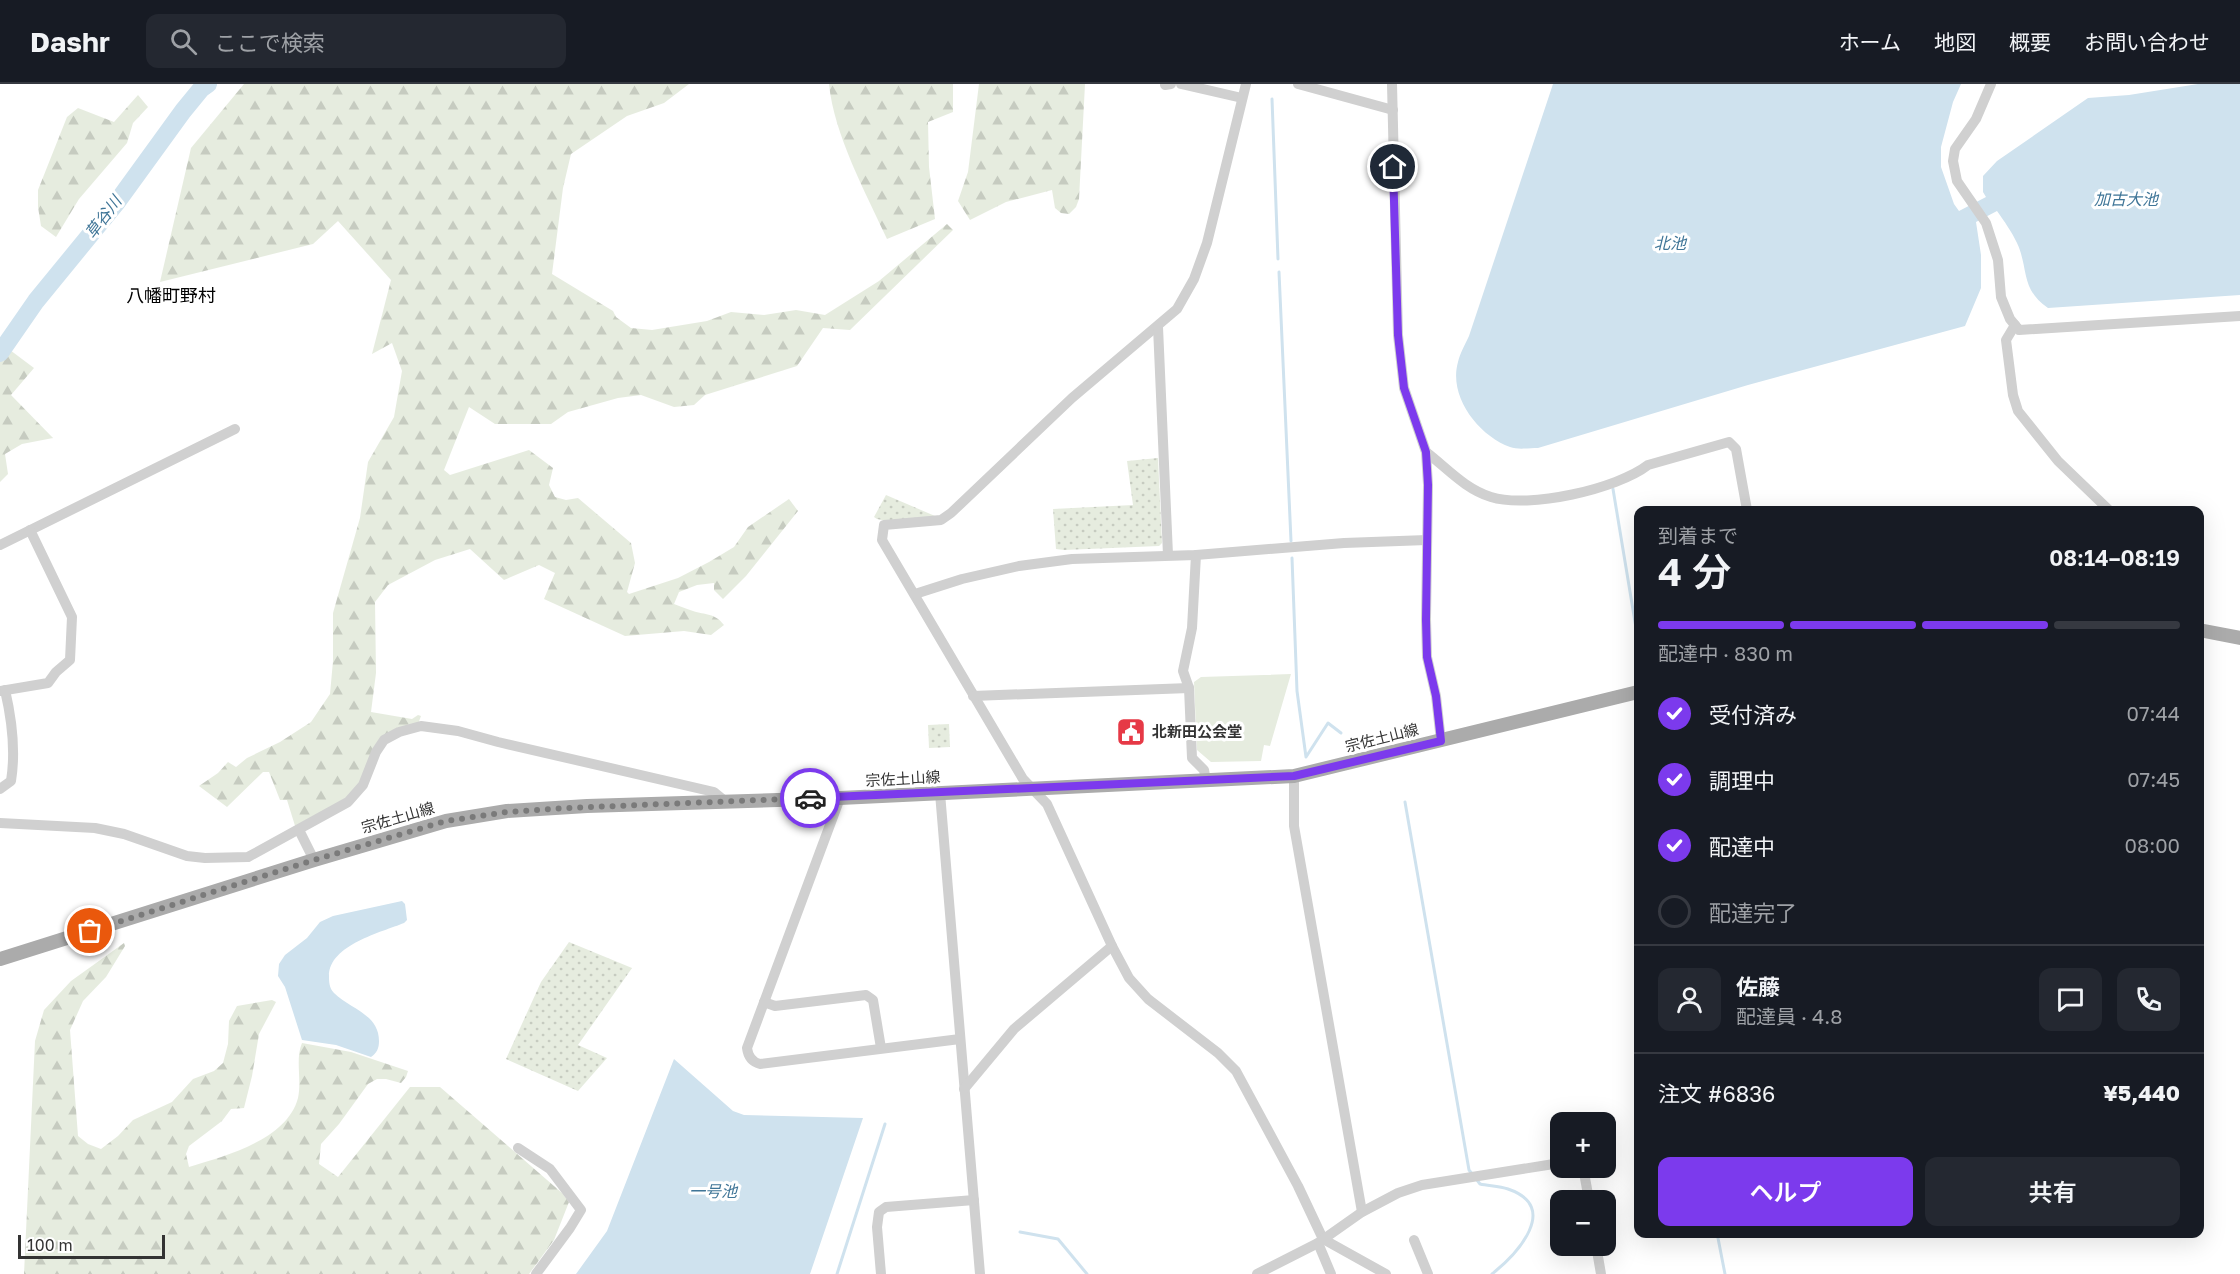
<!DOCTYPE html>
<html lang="ja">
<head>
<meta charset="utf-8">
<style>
  :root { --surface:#171b24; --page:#242831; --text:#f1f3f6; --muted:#9ea1a6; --line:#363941; --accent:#7c3aed }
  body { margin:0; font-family:"Golos Text","Noto Sans JP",sans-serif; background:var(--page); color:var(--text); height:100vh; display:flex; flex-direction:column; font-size:22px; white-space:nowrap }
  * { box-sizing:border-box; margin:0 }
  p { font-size:20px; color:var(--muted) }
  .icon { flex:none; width:33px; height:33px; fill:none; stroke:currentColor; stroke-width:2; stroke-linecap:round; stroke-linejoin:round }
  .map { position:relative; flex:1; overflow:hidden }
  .side { position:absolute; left:1634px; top:422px; width:570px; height:732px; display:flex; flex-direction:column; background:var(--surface); border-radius:12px; box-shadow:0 6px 24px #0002 }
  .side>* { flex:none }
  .fabs { position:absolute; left:1550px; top:1028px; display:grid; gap:12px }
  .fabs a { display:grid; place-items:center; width:66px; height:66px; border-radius:12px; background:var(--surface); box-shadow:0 6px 24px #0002; font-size:30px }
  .scale { position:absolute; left:18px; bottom:15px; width:147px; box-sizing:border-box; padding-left:6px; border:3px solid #333; border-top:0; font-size:16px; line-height:21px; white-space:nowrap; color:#333; -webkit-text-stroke:4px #fff; paint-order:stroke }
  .pin { position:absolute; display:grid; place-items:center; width:51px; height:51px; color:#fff; margin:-26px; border:3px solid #fff; border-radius:50%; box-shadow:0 2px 6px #0007 }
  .courier { position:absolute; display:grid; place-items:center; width:60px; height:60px; margin:-30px; border:4px solid #7c3aed; border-radius:50%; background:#fff; color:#222; box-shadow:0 2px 8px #0007 }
  .head em { font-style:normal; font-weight:600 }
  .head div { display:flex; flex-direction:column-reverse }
  .head { display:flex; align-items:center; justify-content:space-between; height:102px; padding:0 24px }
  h1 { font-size:39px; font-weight:600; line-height:45px }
  .bar { display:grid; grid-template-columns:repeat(4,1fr); gap:9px 6px; align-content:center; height:72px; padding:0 24px }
  .bar i { height:8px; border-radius:4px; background:var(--line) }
  .bar .on { background:var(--accent) }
  .bar p { grid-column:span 4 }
  .line { display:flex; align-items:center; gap:15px; padding:0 24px; border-top:2px solid var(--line) }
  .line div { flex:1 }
  .round { display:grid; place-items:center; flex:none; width:63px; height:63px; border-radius:12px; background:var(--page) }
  ol { padding:0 24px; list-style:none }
  li { display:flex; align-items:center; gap:18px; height:66px }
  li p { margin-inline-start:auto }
  li .icon { padding:6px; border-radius:50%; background:var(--accent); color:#fff; stroke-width:4 }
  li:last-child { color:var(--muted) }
  li i { width:33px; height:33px; border:3px solid var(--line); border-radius:50% }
  .button { display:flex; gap:12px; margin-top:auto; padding:12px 24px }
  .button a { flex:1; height:69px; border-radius:12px; background:var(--accent); color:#fff; font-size:24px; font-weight:600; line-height:69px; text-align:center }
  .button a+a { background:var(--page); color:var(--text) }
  header { display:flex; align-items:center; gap:36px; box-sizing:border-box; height:84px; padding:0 30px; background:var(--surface); border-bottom:2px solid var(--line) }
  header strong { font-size:28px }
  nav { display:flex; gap:33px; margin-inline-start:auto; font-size:21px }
  .search { width:420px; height:54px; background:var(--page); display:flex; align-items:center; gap:15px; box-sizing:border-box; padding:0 21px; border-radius:12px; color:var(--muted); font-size:22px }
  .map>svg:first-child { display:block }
  .grass { fill:url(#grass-dots) }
  .forest { fill:url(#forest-firs) }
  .pitch { fill:#e6ecdf }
  .water { fill:#cfe2ee }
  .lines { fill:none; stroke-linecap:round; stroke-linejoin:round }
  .stream { stroke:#cfe2ee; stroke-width:3 }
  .river { stroke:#cfe2ee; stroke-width:18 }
  .minor { stroke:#d0d0d0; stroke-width:10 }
  .major { stroke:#ababab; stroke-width:14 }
  .done { stroke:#7a7a7a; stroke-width:6; stroke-dasharray:0 10.8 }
  .route { stroke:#7c3aed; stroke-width:8 }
  .labels { text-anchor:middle; stroke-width:6; stroke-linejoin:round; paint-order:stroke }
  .poi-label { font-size:15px; font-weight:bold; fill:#333; stroke:#fff; text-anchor:start }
  .street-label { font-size:15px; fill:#333; stroke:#fff }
  .water-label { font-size:16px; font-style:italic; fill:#3f7597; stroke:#fff }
  .quarter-label { font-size:18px; fill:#000; stroke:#fff }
</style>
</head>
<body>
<header>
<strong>Dashr</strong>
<div class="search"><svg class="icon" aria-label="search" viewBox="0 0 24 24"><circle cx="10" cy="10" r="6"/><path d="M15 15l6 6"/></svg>ここで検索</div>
<nav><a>ホーム</a><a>地図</a><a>概要</a><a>お問い合わせ</a></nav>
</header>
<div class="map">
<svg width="2240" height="1190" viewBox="0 0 2240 1190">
  <defs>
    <pattern id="grass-dots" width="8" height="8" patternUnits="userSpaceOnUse" patternTransform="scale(1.5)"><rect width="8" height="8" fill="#e6ecdf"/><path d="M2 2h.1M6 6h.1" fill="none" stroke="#c6cbc0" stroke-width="1.8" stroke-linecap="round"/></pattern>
    <pattern id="forest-firs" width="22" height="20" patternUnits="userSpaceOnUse" patternTransform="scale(1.5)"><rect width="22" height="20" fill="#e6ecdf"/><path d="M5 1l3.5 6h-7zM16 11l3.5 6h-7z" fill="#c6cbc0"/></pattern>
  </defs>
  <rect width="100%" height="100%" fill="#fff"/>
  <!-- grass -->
  <g class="grass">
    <polygon points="1158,374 1162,459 1159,462 1064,466 1056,465 1053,425 1133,421 1127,377"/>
    <polygon points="886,411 935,432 887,437 877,435 874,433"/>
    <polygon points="949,640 950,663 929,664 928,641"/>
    <polygon points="569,858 632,884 578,961 607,974 578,1007 506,975 541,898"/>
  </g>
  <!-- forest -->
  <g class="forest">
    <path d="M244,0H689L664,19L627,32L571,70L563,104L552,190L613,227L616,233L631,244L652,246L707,237L731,228L764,231L796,226L825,231L879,197L947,140L953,146L850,246L823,244L797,282L705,311L694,321L674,323L641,311L618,314L568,328L551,340H495L469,323L444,386L450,391L529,366L553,384L549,401L555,413L566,416L578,414L631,459L635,479L627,508L629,510L678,494L709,478L734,463L748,443L789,415L798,427L746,492L723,515L714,506V499L697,501L679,508L674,520C680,522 686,525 693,527C705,531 715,529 724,541L711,551L684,547L625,552L544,515L555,489L539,481L504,496L470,465L435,476L388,501L375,518L376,589L371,628L412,635L418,631L421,632L418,640L396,646L349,714L296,745L287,716H280L269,688H263L227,723L199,702L218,689L228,678L236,683L247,674L280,658L311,638L330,610L333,577V529L360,434L368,378L394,333L402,287L392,259L372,270L391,196L338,137L313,160L160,198L191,64Z"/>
    <path d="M829,0H953V28L928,38L929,83L935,135L887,155C866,109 834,51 829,0Z"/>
    <polygon points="979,0 1085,0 1079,115 1076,123 1069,130 1061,129 1055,124 1052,106 1006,118 970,136 958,117 968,88"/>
    <polygon points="138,11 148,23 133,39 127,59 79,115 56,153 41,142 38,123 38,106 67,33 78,24 114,38"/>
    <polygon points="6,263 34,284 11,311 53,354 22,360 5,370 8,390 0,398 0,272"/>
    <path d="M124,859L125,862L106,893L83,917L70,946L78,1052L88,1060L101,1065L118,1052L133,1036L172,1018L193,995L214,987L223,979L228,960L229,937L237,922L272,916L276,918L259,950L252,992L244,1024L231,1025L222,1037L189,1062L186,1070L189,1083C225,1072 287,1056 298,1014C302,995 295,976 302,959L351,968L408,987L406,993L401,999L386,995H377L368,1000L339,1040L321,1060L319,1080L338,1093L410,1003H440L562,1109L569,1118L554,1156L529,1190H24L35,957L44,926L71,897Z"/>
  </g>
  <!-- pitch -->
  <polygon class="pitch" points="1291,590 1270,662 1264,661 1261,677 1211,678 1197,666 1194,598 1201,593"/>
  <!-- water -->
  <g class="water">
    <path d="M1553,0H1961L1953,18L1941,63V83L1954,120L1959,127L1986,113L1983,108V92L1997,77L2088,14L2129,11L2198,0H2240V211L2048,224C2020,205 2029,185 2017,159C2012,148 2004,137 1997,127L1976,138L1981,171V204L1965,242L1748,301L1538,364C1529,364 1518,366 1510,363C1479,352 1448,313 1458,278C1460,269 1465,261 1469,252Z"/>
    <path d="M402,817L405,820L407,836L404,839C382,848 329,861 329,892C329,897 329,904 334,909C350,925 379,930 379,957C379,964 377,969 371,973L336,961L302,956L285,903L278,892L279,880L285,871L307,854L320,838L333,832Z"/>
    <polygon points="674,975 733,1027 744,1031 863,1034 810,1190 576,1190 607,1147"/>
  </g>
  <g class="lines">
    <!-- stream -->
    <g class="stream">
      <polyline points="1272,15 1278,175"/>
      <polyline points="1279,188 1291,457"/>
      <polyline points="1613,405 1638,556"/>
      <polyline points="1292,474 1297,607 1306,673 1328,639 1341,649"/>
      <polyline points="1405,718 1469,1086 1473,1091"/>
      <path d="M1477,1096L1480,1100C1489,1102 1499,1102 1508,1105C1561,1123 1517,1170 1492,1190"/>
      <polyline points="1020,1148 1058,1155 1087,1190"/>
      <polyline points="1717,1149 1725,1190"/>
      <polyline points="837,1190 885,1040"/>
    </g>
    <!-- river -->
    <polyline class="river" points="0,269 36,217 117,118 183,27 201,5 208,0"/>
    <!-- minor -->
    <g class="minor">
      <polyline points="1181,0 1242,14"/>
      <polyline points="1246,0 1207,159 1194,195 1177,225 1072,314 951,429 941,436 884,441 882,456 1023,695 1047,720 1112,862 1129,894 1148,915 1218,969 1236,987 1298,1102 1323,1155 1386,1190"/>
      <polyline points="1298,0 1393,26"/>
      <polyline points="1392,0 1398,251 1404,304 1426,368 1428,401 1426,535 1427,573 1436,612 1441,657"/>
      <polyline points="1991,0 1976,35 1955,65 1953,77 1957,97 1986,139 1998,176 2001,213 2010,235 2019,246 2240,232"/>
      <polyline points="1165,1 1171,0"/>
      <polyline points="2015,241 2006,256 2013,311 2018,327 2058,377 2109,426"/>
      <polyline points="1158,243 1168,471"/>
      <path d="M1426,368C1447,384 1465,405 1491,413C1529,425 1617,405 1648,381L1729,358L1736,365L1747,426"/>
      <polyline points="0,461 235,345"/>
      <polyline points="1196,471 1192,544 1183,587 1189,604 1192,674 1204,686 1206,697"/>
      <polyline points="915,510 962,495 1019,482 1072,475 1196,471 1344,459 1427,456"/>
      <polyline points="0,607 48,599 56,588 70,576 72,533 30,446"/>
      <polyline points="973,612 1189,604"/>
      <polyline points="1294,692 1294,742 1362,1128"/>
      <path d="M0,705L11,697C16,666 12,636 5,606"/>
      <polyline points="940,709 980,1190"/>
      <path d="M840,714L747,964C748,972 752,978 760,980L960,955"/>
      <polyline points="0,739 95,744 124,750 187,772 205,774 248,773 348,718 363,701 376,668 384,656 399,648 421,642 458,647 498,658 714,708 725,717"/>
      <polyline points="299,746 314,776"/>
      <polyline points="764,918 775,922 866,911 873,916 881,964"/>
      <polyline points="964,1005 1014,945 1112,862"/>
      <polyline points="518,1064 550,1085 581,1126 570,1144 536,1190"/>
      <polyline points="1583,1083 1589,1116"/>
      <polyline points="1414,1156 1428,1190"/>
      <polyline points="1318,1159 1331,1190"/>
      <polyline points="1596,1161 1601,1190"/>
      <polyline points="881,1190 877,1143 879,1128 886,1123 974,1116"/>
      <polyline points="1257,1190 1318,1159 1362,1128 1398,1109 1422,1101 1560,1079"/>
    </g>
    <!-- major -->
    <g class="major">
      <polyline points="2199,546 2240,554"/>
      <polyline points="0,875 314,776 446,737 507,727 587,722 840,714 1294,692 1638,608"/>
    </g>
  </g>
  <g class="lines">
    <!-- done -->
    <polyline class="done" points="90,847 314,776 446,737 507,728 567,724 810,714"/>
    <!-- route -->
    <polyline class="route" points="810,714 1294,692 1441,657 1436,612 1427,573 1426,536 1428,401 1426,368 1404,304 1398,251 1393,83"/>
  </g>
  <!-- icons -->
  <defs>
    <g id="civic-square" transform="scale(1.5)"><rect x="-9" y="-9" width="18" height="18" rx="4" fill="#e63946" stroke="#fff"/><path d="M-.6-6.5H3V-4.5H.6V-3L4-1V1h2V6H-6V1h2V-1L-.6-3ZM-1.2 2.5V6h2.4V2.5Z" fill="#fff"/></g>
  </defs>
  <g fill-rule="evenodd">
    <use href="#civic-square" x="1131" y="648"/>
  </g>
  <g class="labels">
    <!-- poi labels -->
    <g class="poi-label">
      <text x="1152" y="653">北新田公会堂</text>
    </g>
    <!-- street labels -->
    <g class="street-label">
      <text transform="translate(1382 654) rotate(-14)" y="5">宗佐土山線</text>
      <text transform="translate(903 695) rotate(-3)" y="5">宗佐土山線</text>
      <text transform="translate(398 734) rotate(-16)" y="5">宗佐土山線</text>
    </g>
    <!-- water labels -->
    <g class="water-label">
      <text x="2126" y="121">加古大池</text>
      <text transform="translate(103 133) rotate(-53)" y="6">草谷川</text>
      <text x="1670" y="165">北池</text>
      <text x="713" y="1113">一号池</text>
    </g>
    <!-- quarter labels -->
    <g class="quarter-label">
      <text x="171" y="218">八幡町野村</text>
    </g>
  </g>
</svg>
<div class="fabs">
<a>+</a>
<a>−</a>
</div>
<div class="scale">100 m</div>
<div class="pin" style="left:90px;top:847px;background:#ea580c"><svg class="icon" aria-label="bag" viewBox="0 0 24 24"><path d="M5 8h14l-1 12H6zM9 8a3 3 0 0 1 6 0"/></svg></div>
<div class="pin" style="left:1393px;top:83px;background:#1f2937"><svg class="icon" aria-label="home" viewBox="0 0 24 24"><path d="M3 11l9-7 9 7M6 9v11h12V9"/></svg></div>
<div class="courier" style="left:810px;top:714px"><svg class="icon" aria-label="car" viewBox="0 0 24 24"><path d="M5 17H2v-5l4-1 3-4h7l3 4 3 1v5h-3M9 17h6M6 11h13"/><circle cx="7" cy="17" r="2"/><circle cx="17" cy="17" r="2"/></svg></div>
<section class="side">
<div class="head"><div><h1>4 分</h1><p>到着まで</p></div><em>08:14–08:19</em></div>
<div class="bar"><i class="on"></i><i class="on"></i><i class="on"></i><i></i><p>配達中 · 830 m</p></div>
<ol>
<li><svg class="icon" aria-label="check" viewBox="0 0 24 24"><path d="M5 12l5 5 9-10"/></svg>受付済み<p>07:44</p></li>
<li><svg class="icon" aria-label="check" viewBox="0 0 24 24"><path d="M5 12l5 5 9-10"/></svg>調理中<p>07:45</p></li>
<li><svg class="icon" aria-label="check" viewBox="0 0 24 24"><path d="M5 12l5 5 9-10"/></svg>配達中<p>08:00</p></li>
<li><i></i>配達完了</li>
</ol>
<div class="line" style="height:108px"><a class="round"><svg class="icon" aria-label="person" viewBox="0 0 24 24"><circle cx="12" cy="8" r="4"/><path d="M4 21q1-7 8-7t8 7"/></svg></a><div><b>佐藤</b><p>配達員 · 4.8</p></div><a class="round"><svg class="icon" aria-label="chat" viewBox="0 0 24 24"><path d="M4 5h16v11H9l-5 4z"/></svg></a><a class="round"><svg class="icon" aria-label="phone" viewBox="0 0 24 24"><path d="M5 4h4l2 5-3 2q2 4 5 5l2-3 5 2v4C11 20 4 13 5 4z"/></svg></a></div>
<div class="line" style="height:78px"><div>注文 #6836</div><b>¥5,440</b></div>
<div class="button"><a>ヘルプ</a><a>共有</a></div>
</section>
</div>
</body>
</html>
